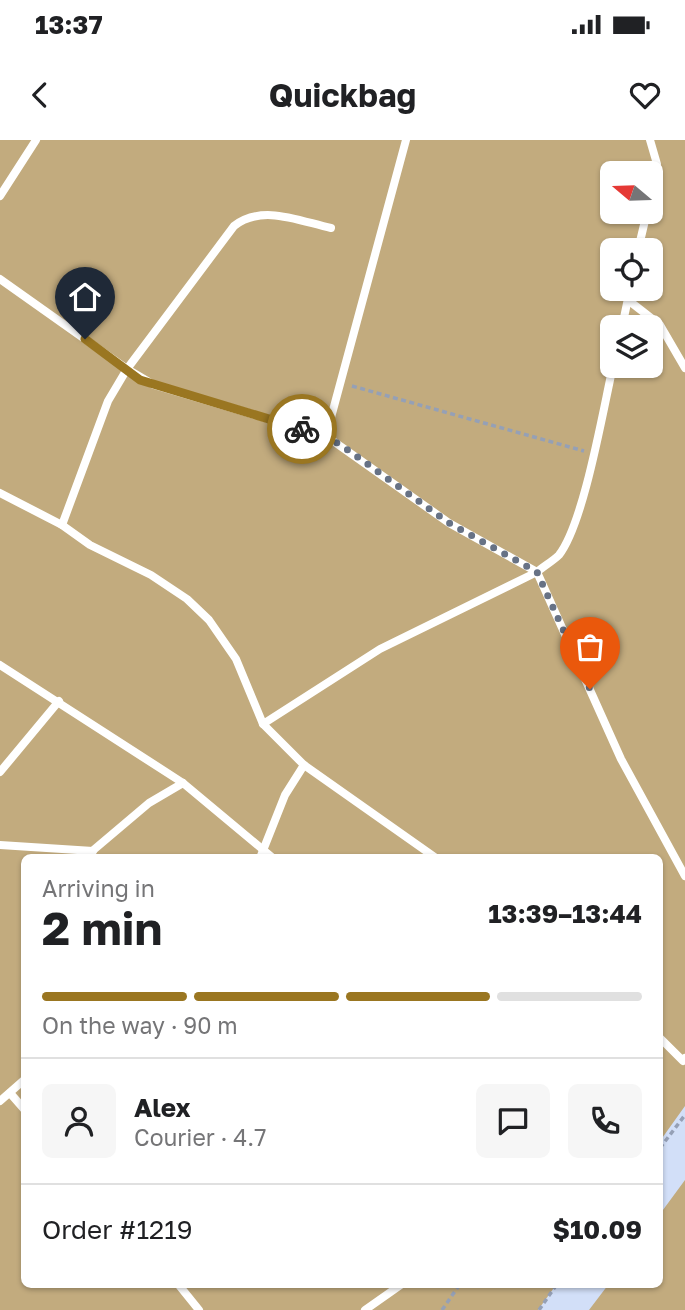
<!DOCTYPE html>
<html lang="en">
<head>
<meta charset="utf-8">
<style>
  :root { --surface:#fff; --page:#f6f6f6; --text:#202124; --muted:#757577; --line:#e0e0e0; --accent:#9a7621 }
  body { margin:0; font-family:"Golos Text",sans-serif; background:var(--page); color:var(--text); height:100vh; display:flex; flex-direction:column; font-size:26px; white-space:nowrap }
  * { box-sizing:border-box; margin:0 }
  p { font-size:23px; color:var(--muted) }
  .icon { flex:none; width:38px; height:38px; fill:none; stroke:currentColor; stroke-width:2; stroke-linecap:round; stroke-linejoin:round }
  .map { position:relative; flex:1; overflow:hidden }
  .side { position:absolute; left:21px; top:714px; width:642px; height:434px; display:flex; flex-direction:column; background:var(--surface); border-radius:10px; box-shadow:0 2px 5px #0004 }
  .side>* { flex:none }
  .needle { width:46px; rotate:289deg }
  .fabs { position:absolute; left:600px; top:21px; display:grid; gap:14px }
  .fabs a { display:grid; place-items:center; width:63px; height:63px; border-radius:10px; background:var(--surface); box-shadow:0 2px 5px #0004; font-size:35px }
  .pin { position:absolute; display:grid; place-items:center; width:60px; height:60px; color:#fff; margin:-72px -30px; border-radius:50% 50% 50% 0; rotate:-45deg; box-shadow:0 0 7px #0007 }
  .pin .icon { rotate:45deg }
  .courier { position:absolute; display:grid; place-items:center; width:70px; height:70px; margin:-35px; border:5px solid #9a7621; border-radius:50%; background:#fff; color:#222; box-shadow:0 2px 9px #0007 }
  .head em { font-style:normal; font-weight:700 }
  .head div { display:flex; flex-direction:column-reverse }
  .head { display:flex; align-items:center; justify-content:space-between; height:119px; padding:0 21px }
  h1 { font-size:46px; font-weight:700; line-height:52px }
  .bar { display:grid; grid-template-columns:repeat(4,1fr); gap:10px 7px; align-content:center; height:84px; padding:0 21px }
  .bar i { height:9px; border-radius:5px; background:var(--line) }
  .bar .current { background:var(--accent) }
  .bar p { grid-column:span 4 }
  .line { display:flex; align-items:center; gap:18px; padding:0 21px; border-top:2px solid var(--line) }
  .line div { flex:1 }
  .round { display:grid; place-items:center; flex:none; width:74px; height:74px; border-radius:10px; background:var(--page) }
  .status { display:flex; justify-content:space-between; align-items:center; height:49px; padding:0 35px; background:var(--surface); direction:ltr }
  .status svg { height:19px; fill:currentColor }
  header { display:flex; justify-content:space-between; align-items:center; height:91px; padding:0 21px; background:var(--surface); font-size:32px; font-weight:700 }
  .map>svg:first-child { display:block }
  .green { fill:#c2ab7e; fill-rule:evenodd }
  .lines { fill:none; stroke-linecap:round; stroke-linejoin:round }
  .path { stroke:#95a0b6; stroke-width:3.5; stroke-dasharray:5 3.5; stroke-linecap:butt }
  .service { stroke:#fff; stroke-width:8 }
  .done { stroke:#677285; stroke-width:7; stroke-dasharray:0 12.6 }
  .route { stroke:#9a7621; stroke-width:9 }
</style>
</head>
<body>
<div class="status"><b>13:37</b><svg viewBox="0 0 49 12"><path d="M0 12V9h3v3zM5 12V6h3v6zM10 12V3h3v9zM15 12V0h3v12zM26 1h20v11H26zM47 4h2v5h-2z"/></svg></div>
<header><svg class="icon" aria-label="back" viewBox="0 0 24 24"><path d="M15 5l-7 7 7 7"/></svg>Quickbag<svg class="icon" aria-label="heart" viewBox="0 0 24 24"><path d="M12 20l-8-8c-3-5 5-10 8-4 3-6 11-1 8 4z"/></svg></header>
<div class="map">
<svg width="685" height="1170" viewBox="0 0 685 1170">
  <rect width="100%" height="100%" fill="#d2dff8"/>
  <!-- green -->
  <g class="green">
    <path d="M0,0H685V966L660,1001V718H24V1144L556,1145L538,1170H0ZM612,33H651V72H612ZM612,110H651V149H612ZM612,187H651V226H612Z"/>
    <polygon points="685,1040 685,1170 589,1170 608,1145 660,1144 660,1074"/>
  </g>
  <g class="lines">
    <!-- path -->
    <g class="path">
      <polyline points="352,246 584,311"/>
      <polyline points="660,1008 685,975"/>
      <polyline points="442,1170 460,1144"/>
      <polyline points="539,1170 557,1144"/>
    </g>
    <!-- service -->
    <g class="service">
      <polyline points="650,0 657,24 651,51"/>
      <polyline points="0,56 36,0"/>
      <polyline points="638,110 647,72"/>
      <path d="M0,139L127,229L234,86C262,64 299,81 331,88"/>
      <polyline points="628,160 660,185 685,228"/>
      <polyline points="622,187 630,149"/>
      <polyline points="326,296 406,0"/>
      <polyline points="0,353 62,385 90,405 151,435 187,459 209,480 236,519 263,584 304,625 436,718"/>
      <polyline points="62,385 108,261 127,229 154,245 326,296 449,383 537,432 621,619 685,736"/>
      <polyline points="0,525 183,643 273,718"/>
      <path d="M263,584L380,509L537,432C544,426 553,421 559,415C584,383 603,270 613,226"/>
      <polyline points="0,632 59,561"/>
      <polyline points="0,705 93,711"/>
      <polyline points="84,718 149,663 183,643"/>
      <polyline points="260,718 285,655 304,625"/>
      <polyline points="660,898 683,921 685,918"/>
      <polyline points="10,953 24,969"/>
      <polyline points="0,961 24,940"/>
      <polyline points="178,1144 199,1170"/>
      <polyline points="365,1170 402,1144"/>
    </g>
  </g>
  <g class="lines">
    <!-- done -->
    <polyline class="done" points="302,289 326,296 348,310 449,383 537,432 590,549"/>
    <!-- route -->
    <polyline class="route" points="85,199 140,240 302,289"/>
  </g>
</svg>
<div class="fabs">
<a><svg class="needle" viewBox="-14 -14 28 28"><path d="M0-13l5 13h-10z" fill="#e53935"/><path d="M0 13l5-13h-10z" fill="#757577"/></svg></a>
<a><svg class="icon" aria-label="locate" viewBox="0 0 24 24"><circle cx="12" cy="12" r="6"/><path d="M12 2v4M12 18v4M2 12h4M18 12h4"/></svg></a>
<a><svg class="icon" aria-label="layers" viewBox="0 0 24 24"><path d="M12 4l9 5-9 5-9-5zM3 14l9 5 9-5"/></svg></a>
</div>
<div class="pin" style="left:590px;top:549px;background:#ea580c"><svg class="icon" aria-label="bag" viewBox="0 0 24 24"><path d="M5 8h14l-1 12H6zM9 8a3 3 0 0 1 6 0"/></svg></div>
<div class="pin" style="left:85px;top:199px;background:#1f2937"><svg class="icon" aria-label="home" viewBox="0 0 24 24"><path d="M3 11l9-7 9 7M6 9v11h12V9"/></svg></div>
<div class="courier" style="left:302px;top:289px"><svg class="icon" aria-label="bike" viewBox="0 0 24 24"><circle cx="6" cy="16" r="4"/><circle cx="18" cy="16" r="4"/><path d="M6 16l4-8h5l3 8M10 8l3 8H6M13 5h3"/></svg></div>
<section class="side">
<div class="head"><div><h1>2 min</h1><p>Arriving in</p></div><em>13:39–13:44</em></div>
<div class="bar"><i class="current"></i><i class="current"></i><i class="current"></i><i></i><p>On the way · 90 m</p></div>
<div class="line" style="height:126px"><a class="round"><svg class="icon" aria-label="person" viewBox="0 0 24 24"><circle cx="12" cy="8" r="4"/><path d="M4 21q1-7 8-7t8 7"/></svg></a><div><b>Alex</b><p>Courier · 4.7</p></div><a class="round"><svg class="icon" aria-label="chat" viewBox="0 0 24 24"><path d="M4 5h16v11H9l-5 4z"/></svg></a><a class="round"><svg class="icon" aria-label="phone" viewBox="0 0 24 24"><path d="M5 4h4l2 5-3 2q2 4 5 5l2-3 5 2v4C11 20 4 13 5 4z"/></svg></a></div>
<div class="line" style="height:91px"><div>Order #1219</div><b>$10.09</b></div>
</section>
</div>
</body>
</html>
